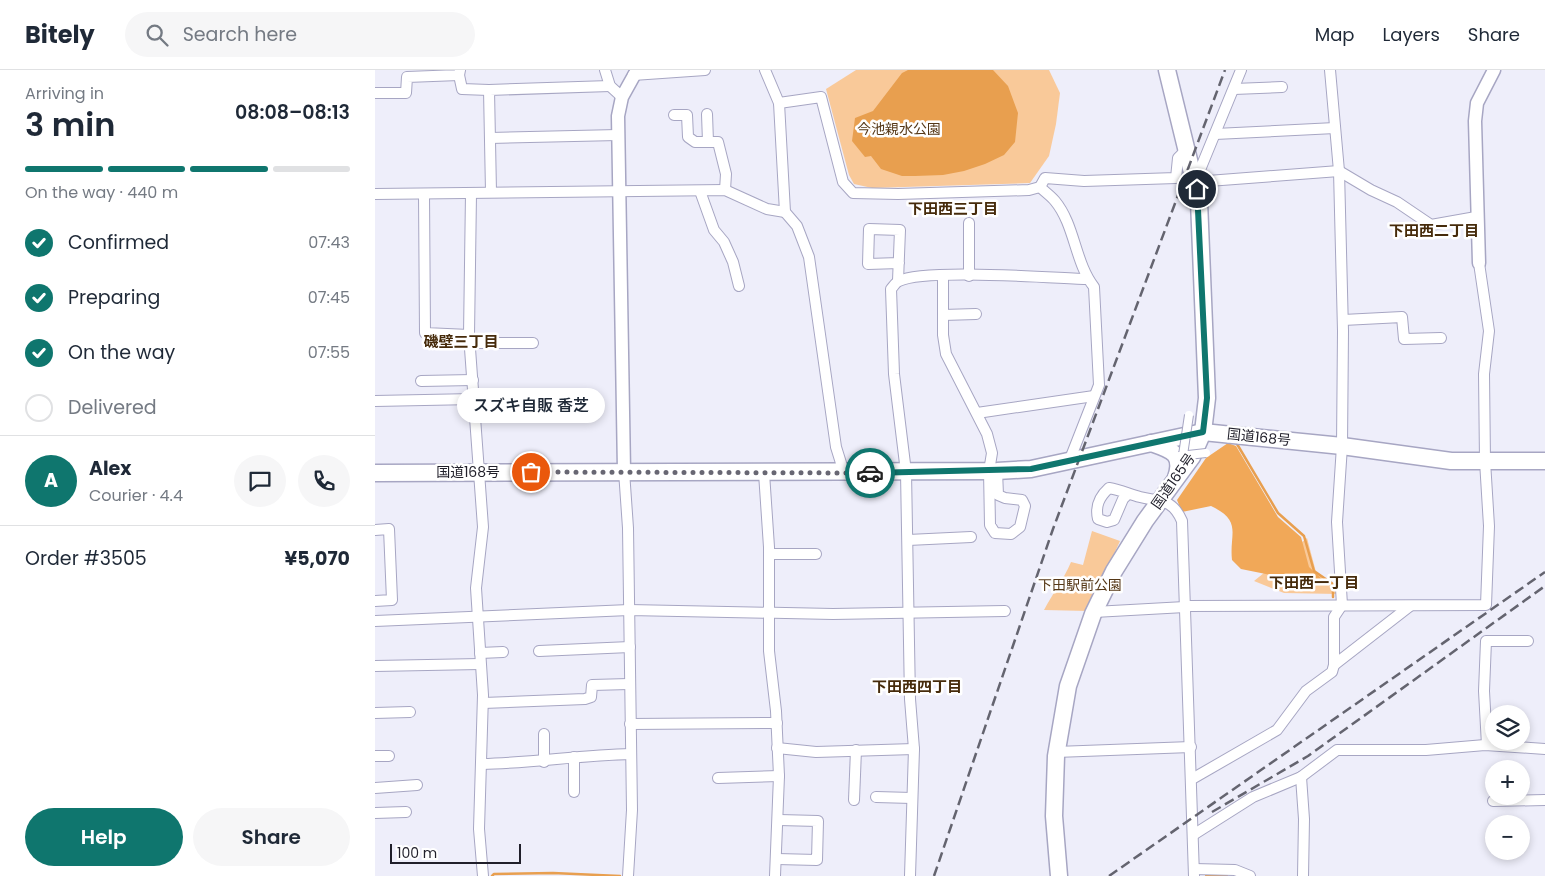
<!DOCTYPE html>
<html lang="en">
<head>
<meta charset="utf-8">
<style>
  :root { --surface:#fff; --page:#f6f6f7; --text:#1f2937; --muted:#747a83; --line:#e0e1e3; --accent:#0f766e }
  body { margin:0; font-family:Poppins,"Noto Sans JP",sans-serif; background:var(--page); color:var(--text); height:100vh; display:flex; flex-direction:column; font-size:19px; white-space:nowrap }
  * { box-sizing:border-box; margin:0 }
  p { font-size:16px; color:var(--muted) }
  .icon { flex:none; width:28px; height:28px; fill:none; stroke:currentColor; stroke-width:2; stroke-linecap:round; stroke-linejoin:round }
  .map { position:relative; flex:1; overflow:hidden }
  .side { display:flex; flex-direction:column; background:var(--surface); width:375px }
  .side>* { flex:none }
  .controls { position:absolute; left:1110px; top:635px; display:grid; gap:10px }
  .controls a { display:grid; place-items:center; width:45px; height:45px; border-radius:50%; background:var(--surface); box-shadow:0 2px 8px #0003; font-size:25px }
  .scale { position:absolute; left:15px; bottom:12px; width:131px; box-sizing:border-box; padding-left:5px; border:2px solid #201f2a; border-top:0; font-size:14px; line-height:18px; white-space:nowrap; color:#201f2a; -webkit-text-stroke:4px #fff; paint-order:stroke }
  .pin { position:absolute; display:grid; place-items:center; width:42px; height:42px; color:#fff; margin:-21px; border:2px solid #fff; border-radius:50%; box-shadow:0 1px 5px #0007 }
  .courier { position:absolute; display:grid; place-items:center; width:50px; height:50px; margin:-25px; border:4px solid #0f766e; border-radius:50%; background:#fff; color:#222; box-shadow:0 1px 6px #0007 }
  .bubble { position:absolute; height:35px; border-radius:18px; background:var(--surface); box-shadow:0 2px 8px #0003; font-size:16px; font-weight:600; line-height:35px; text-align:center }
  .head em { font-style:normal; font-weight:600 }
  .head div { display:flex; flex-direction:column-reverse }
  .head { display:flex; align-items:center; justify-content:space-between; height:85px; padding:0 25px }
  h1 { font-size:32px; font-weight:600; line-height:38px }
  .bar { display:grid; grid-template-columns:repeat(4,1fr); gap:8px 5px; align-content:center; height:60px; padding:0 25px }
  .bar i { height:6px; border-radius:4px; background:var(--line) }
  .bar .active { background:var(--accent) }
  .bar p { grid-column:span 4 }
  .line { display:flex; align-items:center; gap:12px; padding:0 25px; border-top:1px solid var(--line) }
  .line div { flex:1 }
  .round { display:grid; place-items:center; flex:none; width:52px; height:52px; border-radius:26px; background:var(--page) }
  ol { padding:0 25px; list-style:none }
  li { display:flex; align-items:center; gap:15px; height:55px }
  li p { margin-inline-start:auto }
  li .icon { padding:5px; border-radius:50%; background:var(--accent); color:#fff; stroke-width:4 }
  li:last-child { color:var(--muted) }
  li i { width:28px; height:28px; border:2px solid var(--line); border-radius:50% }
  .button { display:flex; gap:10px; margin-top:auto; padding:10px 25px }
  .button a { flex:1; height:58px; border-radius:30px; background:var(--accent); color:#fff; font-size:20px; font-weight:600; line-height:58px; text-align:center }
  .button a+a { background:var(--page); color:var(--text) }
  header { display:flex; align-items:center; gap:30px; box-sizing:border-box; height:70px; padding:0 25px; background:var(--surface); border-bottom:1px solid var(--line) }
  header strong { font-size:24px }
  nav { display:flex; gap:28px; margin-inline-start:auto; font-size:18px }
  .search { width:350px; height:45px; background:var(--page); display:flex; align-items:center; gap:12px; box-sizing:border-box; padding:0 18px; border-radius:28px; color:var(--muted); font-size:19px }
  main { display:flex; flex:1; min-height:0 }
  .map>svg:first-child { display:block }
  .green { fill:#f9c999 }
  .forest { fill:#f1a858 }
  .water { fill:#e89f4f }
  .lines { fill:none; stroke-linecap:round; stroke-linejoin:round }
  .stream { stroke:#e89f4f; stroke-width:2.5 }
  .river { stroke:#e89f4f; stroke-width:16 }
  .minor-casing { stroke:#a7a6c3; stroke-width:12 }
  .tertiary-casing { stroke:#a7a6c3; stroke-width:15 }
  .trunk-casing { stroke:#a7a6c3; stroke-width:19 }
  .minor { stroke:#fff; stroke-width:10 }
  .tertiary { stroke:#fff; stroke-width:12 }
  .trunk { stroke:#fff; stroke-width:16 }
  .rail { stroke:#64646f; stroke-width:2.5; stroke-dasharray:10 5; stroke-linecap:butt }
  .pedestrian-bridge-casing { stroke:#a7a6c3; stroke-width:10; stroke-linecap:butt }
  .pedestrian-bridge { stroke:#fff; stroke-width:8 }
  .done { stroke:#686773; stroke-width:5; stroke-dasharray:0 9 }
  .route { stroke:#0f766e; stroke-width:6 }
  .labels { text-anchor:middle; stroke-width:5; stroke-linejoin:round; paint-order:stroke }
  .park-label { font-size:14px; fill:#553716; stroke:#fff }
  .street-label { font-size:14px; fill:#201f2a; stroke:#fff }
  .neighbourhood-label { font-size:15px; font-weight:bold; fill:#462b0b; stroke:#fff }
</style>
</head>
<body>
<header>
<strong>Bitely</strong>
<div class="search"><svg class="icon" aria-label="search" viewBox="0 0 24 24"><circle cx="10" cy="10" r="6"/><path d="M15 15l6 6"/></svg>Search here</div>
<nav><a>Map</a><a>Layers</a><a>Share</a></nav>
</header>
<main>
<section class="side">
<div class="head"><div><h1>3 min</h1><p>Arriving in</p></div><em>08:08–08:13</em></div>
<div class="bar"><i class="active"></i><i class="active"></i><i class="active"></i><i></i><p>On the way · 440 m</p></div>
<ol>
<li><svg class="icon" aria-label="check" viewBox="0 0 24 24"><path d="M5 12l5 5 9-10"/></svg>Confirmed<p>07:43</p></li>
<li><svg class="icon" aria-label="check" viewBox="0 0 24 24"><path d="M5 12l5 5 9-10"/></svg>Preparing<p>07:45</p></li>
<li><svg class="icon" aria-label="check" viewBox="0 0 24 24"><path d="M5 12l5 5 9-10"/></svg>On the way<p>07:55</p></li>
<li><i></i>Delivered</li>
</ol>
<div class="line" style="height:90px"><b class="round" style="background:var(--accent);color:#fff">A</b><div><b>Alex</b><p>Courier · 4.4</p></div><a class="round"><svg class="icon" aria-label="chat" viewBox="0 0 24 24"><path d="M4 5h16v11H9l-5 4z"/></svg></a><a class="round"><svg class="icon" aria-label="phone" viewBox="0 0 24 24"><path d="M5 4h4l2 5-3 2q2 4 5 5l2-3 5 2v4C11 20 4 13 5 4z"/></svg></a></div>
<div class="line" style="height:65px"><div>Order #3505</div><b>¥5,070</b></div>
<div class="button"><a>Help</a><a>Share</a></div>
</section>
<div class="map">
<svg width="1170" height="806" viewBox="0 0 1170 806">
  <rect width="100%" height="100%" fill="#eeeefa"/>
  <!-- green -->
  <g class="green">
    <polygon points="481,0 674,0 685,23 681,54 674,86 655,113 497,118 479,114 474,105 451,19"/>
    <path d="M717,461L745,471L713,541L669,540C678,523 689,509 696,492L708,495Z"/>
    <polygon points="932,468 941,502 961,516 963,524 909,523 879,511"/>
  </g>
  <!-- forest -->
  <path class="forest" d="M853,373L861,376L903,447L926,467L934,497L948,510L946,515L866,499L857,490C854,464 868,451 836,436L807,442L802,430L831,388Z"/>
  <!-- water -->
  <polygon class="water" points="533,0 618,0 633,16 643,43 640,72 629,85 610,94 589,101 568,105 540,106 527,106 506,99 496,86 490,87 477,71 480,48 498,41 527,3"/>
  <g class="lines">
    <!-- stream -->
    <g class="stream">
      <polyline points="862,374 903,443 929,466 939,501 958,514 958,527"/>
      <polyline points="117,806 119,804 178,803 245,806"/>
    </g>
    <!-- river -->
    <polyline class="river" points="838,806 845,806"/>
    <!-- minor casing -->
    <g class="minor-casing">
      <g id="minor">
        <polyline points="230,0 235,16 247,27"/>
        <polyline points="390,0 404,33 410,142 422,156 434,187 461,377 466,393 464,403"/>
        <polyline points="866,0 820,112 964,101 996,120 1022,132 1056,155 1101,147"/>
        <polyline points="84,5 87,19 114,20"/>
        <polyline points="258,5 330,0"/>
        <polyline points="859,19 907,17"/>
        <polyline points="0,23 31,23 32,7 84,5 85,0"/>
        <polyline points="404,33 446,27 468,112 478,123 523,124 654,120 665,117"/>
        <polyline points="332,44 333,72"/>
        <polyline points="299,45 312,45 313,67 320,72 343,72 351,104 350,120"/>
        <polyline points="840,64 960,58"/>
        <polyline points="115,68 243,65"/>
        <polyline points="325,121 339,160 349,172 358,192 364,216"/>
        <polyline points="116,122 114,20 235,16"/>
        <polyline points="0,124 350,120 392,139 410,142"/>
        <polyline points="49,124 50,263 94,265"/>
        <polyline points="96,124 94,265 108,457 101,518 108,625 104,759 108,806"/>
        <polyline points="594,153 594,206"/>
        <polyline points="568,205 568,265 571,284 612,364 617,383 614,401 615,455 620,463 636,464 645,457 650,436 647,430 630,428 623,425 622,401"/>
        <polyline points="523,211 525,160 494,159 493,194 524,193"/>
        <polyline points="568,245 601,244"/>
        <polyline points="968,250 1027,247 1029,269 1066,268"/>
        <polyline points="95,273 158,273"/>
        <polyline points="46,311 98,310"/>
        <polyline points="0,331 99,329"/>
        <polyline points="602,343 719,326"/>
        <path d="M695,389L724,315L719,217C700,193 700,155 680,131C676,126 670,122 665,117L670,108L709,111L801,108L803,88L812,79"/>
        <polyline points="249,401 253,458 257,740 253,806"/>
        <polyline points="389,403 394,477 394,581 401,641 404,706 400,806"/>
        <path d="M753,424L748,429L739,450L732,452L723,449C720,436 724,427 734,418C745,420 754,424 765,427C785,432 797,428 807,451L819,806"/>
        <polyline points="0,460 14,459 17,530 0,531"/>
        <polyline points="533,470 596,467"/>
        <polyline points="394,484 441,484"/>
        <polyline points="810,536 1111,535 1114,456 1110,391 1109,304 1114,261 1104,193"/>
        <polyline points="719,542 810,537"/>
        <polyline points="0,551 254,540 458,544 630,541"/>
        <polyline points="164,581 255,577"/>
        <polyline points="105,583 128,582"/>
        <polyline points="959,595 1035,536"/>
        <polyline points="0,596 105,594"/>
        <polyline points="108,633 210,629 216,627 217,615 254,614"/>
        <polyline points="0,643 35,642"/>
        <polyline points="255,654 402,653"/>
        <polyline points="169,664 169,692"/>
        <polyline points="1112,675 1109,621 1111,571 1153,571"/>
        <polyline points="402,678 441,682 539,679"/>
        <polyline points="681,682 816,677"/>
        <polyline points="0,686 14,686"/>
        <polyline points="199,687 199,722"/>
        <path d="M107,694C157,693 206,685 256,684"/>
        <polyline points="926,707 929,749 928,806"/>
        <polyline points="343,708 404,706"/>
        <polyline points="817,709 902,660 931,621 957,602 959,595 959,547 967,535 962,452 967,376 968,261 964,101 955,0"/>
        <polyline points="0,718 42,715"/>
        <polyline points="501,727 537,728"/>
        <polyline points="479,730 481,680"/>
        <polyline points="1118,731 1170,730"/>
        <polyline points="0,743 31,742"/>
        <polyline points="818,765 878,727 926,707 962,680 1051,680 1110,675 1170,679"/>
        <polyline points="402,789 442,790 443,751 404,750"/>
        <polyline points="819,799 860,800 875,806"/>
        <path d="M535,806L539,679L535,629L531,402L519,304L516,219C518,217 521,212 524,211C549,198 678,208 713,209"/>
      </g>
    </g>
    <!-- tertiary casing -->
    <g class="tertiary-casing">
      <g id="tertiary">
        <polyline points="1104,193 1100,51 1102,33 1119,0"/>
        <polyline points="249,401 243,46 247,27 262,0"/>
      </g>
    </g>
    <!-- trunk casing -->
    <g class="trunk-casing">
      <g id="trunk">
        <path d="M776,373C796,380 809,383 801,408"/>
        <polyline points="0,403 622,401 656,399 828,362 967,376 1076,391 1170,391"/>
        <polyline points="684,806 679,746 681,686 693,616 718,544 739,501 770,451 817,387 828,362 832,328 824,131 792,0"/>
      </g>
    </g>
    <!-- minor -->
    <use href="#minor" class="minor"/>
    <!-- tertiary -->
    <use href="#tertiary" class="tertiary"/>
    <!-- trunk -->
    <use href="#trunk" class="trunk"/>
    <!-- rail -->
    <g class="rail">
      <polyline points="837,742 933,686 1170,516"/>
      <polyline points="559,806 678,459 850,0"/>
      <polyline points="734,806 1170,502"/>
    </g>
    <!-- pedestrian-bridge casing -->
    <g class="pedestrian-bridge-casing">
      <g id="pedestrian-bridge">
        <polyline points="808,385 814,345"/>
        <polyline points="804,386 831,383"/>
      </g>
    </g>
    <!-- pedestrian-bridge -->
    <use href="#pedestrian-bridge" class="pedestrian-bridge"/>
  </g>
  <g class="lines">
    <!-- done -->
    <polyline class="done" points="156,402 495,403"/>
    <!-- route -->
    <polyline class="route" points="495,403 656,399 828,362 832,328 822,119"/>
  </g>
  <g class="labels">
    <!-- park labels -->
    <g class="park-label">
      <text x="524" y="64">今池親水公園</text>
      <text x="705" y="520">下田駅前公園</text>
    </g>
    <!-- street labels -->
    <g class="street-label">
      <text transform="translate(884 367) rotate(6)" y="5">国道168号</text>
      <text x="93" y="407">国道168号</text>
      <text transform="translate(798 411) rotate(-55)" y="5">国道165号</text>
    </g>
    <!-- neighbourhood labels -->
    <g class="neighbourhood-label">
      <text x="578" y="144">下田西三丁目</text>
      <text x="1059" y="166">下田西二丁目</text>
      <text x="86" y="277">磯壁三丁目</text>
      <text x="939" y="518">下田西一丁目</text>
      <text x="542" y="622">下田西四丁目</text>
    </g>
  </g>
</svg>
<div class="controls">
<a><svg class="icon" aria-label="layers" viewBox="0 0 24 24"><path d="M12 4l9 5-9 5-9-5zM3 14l9 5 9-5"/></svg></a>
<a>+</a>
<a>−</a>
</div>
<div class="scale">100 m</div>
<div class="pin" style="left:156px;top:402px;background:#ea580c"><svg class="icon" aria-label="bag" viewBox="0 0 24 24"><path d="M5 8h14l-1 12H6zM9 8a3 3 0 0 1 6 0"/></svg></div>
<div class="pin" style="left:822px;top:119px;background:#1f2937"><svg class="icon" aria-label="home" viewBox="0 0 24 24"><path d="M3 11l9-7 9 7M6 9v11h12V9"/></svg></div>
<div class="courier" style="left:495px;top:403px"><svg class="icon" aria-label="car" viewBox="0 0 24 24"><path d="M5 17H2v-5l4-1 3-4h7l3 4 3 1v5h-3M9 17h6M6 11h13"/><circle cx="7" cy="17" r="2"/><circle cx="17" cy="17" r="2"/></svg></div>
<div class="bubble" style="left:82px;top:318px;width:148px">スズキ自販 香芝</div>
</div>
</main>
</body>
</html>
